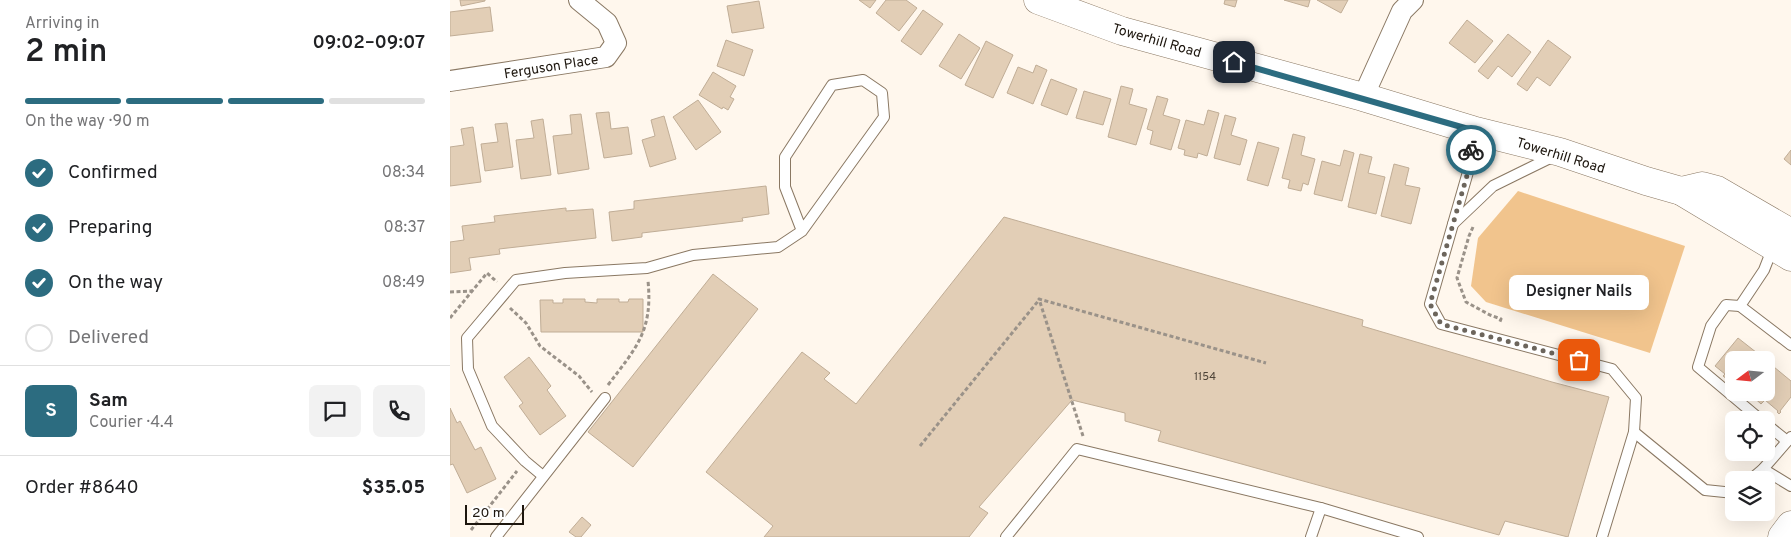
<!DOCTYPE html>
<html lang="en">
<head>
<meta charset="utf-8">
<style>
  :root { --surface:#fff; --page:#f2f2f2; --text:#202124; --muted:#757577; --line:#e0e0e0; --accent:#2c6c80 }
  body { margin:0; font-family:Overpass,sans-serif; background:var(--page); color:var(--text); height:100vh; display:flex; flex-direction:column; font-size:19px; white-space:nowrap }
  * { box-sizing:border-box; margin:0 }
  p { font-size:16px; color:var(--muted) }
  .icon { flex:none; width:28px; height:28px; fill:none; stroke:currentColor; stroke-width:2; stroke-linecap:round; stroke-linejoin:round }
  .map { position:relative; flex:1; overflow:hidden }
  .panel { display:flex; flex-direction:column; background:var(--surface); width:450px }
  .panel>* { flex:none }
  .needle { width:32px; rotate:254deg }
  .buttons { position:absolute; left:1275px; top:351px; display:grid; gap:10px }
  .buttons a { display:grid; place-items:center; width:50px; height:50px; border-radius:8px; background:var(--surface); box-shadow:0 5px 20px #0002; font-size:25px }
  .scale { position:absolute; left:15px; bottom:12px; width:59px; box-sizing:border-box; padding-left:5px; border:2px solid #1d160e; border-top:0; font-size:14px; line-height:18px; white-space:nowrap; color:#1d160e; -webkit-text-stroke:4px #fff; paint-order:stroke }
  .pin { position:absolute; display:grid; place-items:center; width:42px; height:42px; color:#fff; margin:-21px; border-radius:10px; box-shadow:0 2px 8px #0006 }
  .courier { position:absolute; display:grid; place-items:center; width:50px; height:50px; margin:-25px; border:4px solid #2c6c80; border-radius:50%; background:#fff; color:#222; box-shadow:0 1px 6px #0007 }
  .bubble { position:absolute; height:35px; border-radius:8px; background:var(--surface); box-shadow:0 5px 20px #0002; font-size:16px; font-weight:600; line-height:35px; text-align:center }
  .head em { font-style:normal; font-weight:600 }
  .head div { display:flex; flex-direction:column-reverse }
  .head { display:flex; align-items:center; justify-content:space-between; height:85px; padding:0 25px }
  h1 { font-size:32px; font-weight:600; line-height:38px }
  .bar { display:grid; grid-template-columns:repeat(4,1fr); gap:8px 5px; align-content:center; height:60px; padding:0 25px }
  .bar i { height:6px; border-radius:4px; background:var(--line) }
  .bar .current { background:var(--accent) }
  .bar p { grid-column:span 4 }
  .line { display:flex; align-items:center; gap:12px; padding:0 25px; border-top:1px solid var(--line) }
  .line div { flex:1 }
  .round { display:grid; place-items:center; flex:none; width:52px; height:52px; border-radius:8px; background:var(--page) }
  ol { padding:0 25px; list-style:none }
  li { display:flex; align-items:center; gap:15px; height:55px }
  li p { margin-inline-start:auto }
  li .icon { padding:5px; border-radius:50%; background:var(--accent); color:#fff; stroke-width:4 }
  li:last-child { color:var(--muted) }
  li i { width:28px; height:28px; border:2px solid var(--line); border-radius:50% }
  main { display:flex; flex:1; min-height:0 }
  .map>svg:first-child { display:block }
  .green { fill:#f1c48d }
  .building { fill:#e2ceb6; stroke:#c0ad96 }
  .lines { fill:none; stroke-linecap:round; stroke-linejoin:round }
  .lane-casing { stroke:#8a7863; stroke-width:12 }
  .street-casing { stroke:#8a7863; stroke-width:22 }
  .secondary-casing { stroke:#8a7863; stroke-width:29 }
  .path { stroke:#9a9289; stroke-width:3; stroke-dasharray:4 2.5; stroke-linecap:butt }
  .lane { stroke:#fff; stroke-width:10 }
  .street { stroke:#fff; stroke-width:20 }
  .secondary { stroke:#fff; stroke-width:28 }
  .done { stroke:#6c655c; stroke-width:5; stroke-dasharray:0 9 }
  .route { stroke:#2c6c80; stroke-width:6 }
  .labels { text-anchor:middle; stroke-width:4.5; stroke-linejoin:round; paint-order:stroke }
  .number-label { font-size:11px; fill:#4e4438 }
  .street-label { font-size:14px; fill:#1d160e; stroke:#fff }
</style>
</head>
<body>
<main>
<section class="panel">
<div class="head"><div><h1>2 min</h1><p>Arriving in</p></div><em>09:02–09:07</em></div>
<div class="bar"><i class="current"></i><i class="current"></i><i class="current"></i><i></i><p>On the way · 90 m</p></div>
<ol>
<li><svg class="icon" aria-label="check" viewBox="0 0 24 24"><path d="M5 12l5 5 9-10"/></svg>Confirmed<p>08:34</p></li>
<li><svg class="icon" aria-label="check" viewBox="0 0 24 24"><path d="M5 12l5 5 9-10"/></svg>Preparing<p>08:37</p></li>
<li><svg class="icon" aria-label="check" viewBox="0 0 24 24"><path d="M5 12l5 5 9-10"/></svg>On the way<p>08:49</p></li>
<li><i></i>Delivered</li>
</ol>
<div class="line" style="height:90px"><b class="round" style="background:var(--accent);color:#fff">S</b><div><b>Sam</b><p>Courier · 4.4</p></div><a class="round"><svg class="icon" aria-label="chat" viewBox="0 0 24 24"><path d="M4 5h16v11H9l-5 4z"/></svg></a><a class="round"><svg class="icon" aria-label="phone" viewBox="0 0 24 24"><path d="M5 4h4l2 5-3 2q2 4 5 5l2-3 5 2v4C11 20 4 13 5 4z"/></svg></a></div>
<div class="line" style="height:65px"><div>Order #8640</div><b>$35.05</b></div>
</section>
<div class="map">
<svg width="1341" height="537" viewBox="0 0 1341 537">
  <rect width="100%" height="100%" fill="#fff7ed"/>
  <!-- green -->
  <polygon class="green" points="1068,191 1235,246 1200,353 1036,302 1021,286 1028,238"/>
  <!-- building -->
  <g class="building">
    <polygon points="10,0 35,0 35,1 11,6"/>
    <polygon points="409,0 426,0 420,8"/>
    <polygon points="436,0 456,0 467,8 449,31 426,13"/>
    <polygon points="775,0 787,0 785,7 774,4"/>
    <polygon points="834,0 860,0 858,7"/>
    <polygon points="867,0 898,0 891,13"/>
    <polygon points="309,1 314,28 282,33 277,6"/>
    <polygon points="40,7 43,31 0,36 0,12"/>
    <polygon points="473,10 493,24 471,55 451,41"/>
    <polygon points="1017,20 1043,41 1025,63 999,43"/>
    <polygon points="509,34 530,48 511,79 489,66"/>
    <polygon points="1058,34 1081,52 1062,77 1048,66 1038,79 1028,71"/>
    <polygon points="276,40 303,50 294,76 267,66"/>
    <polygon points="1098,40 1121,57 1100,86 1087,77 1077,91 1067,84"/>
    <polygon points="536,41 563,55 543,98 515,85"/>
    <polygon points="586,65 597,70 583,104 557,93 568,67 583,73"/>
    <polygon points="263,72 286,86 280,97 284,99 278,110 273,107 272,109 249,95"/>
    <polygon points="601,79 627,89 617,115 591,105"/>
    <polygon points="671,86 683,89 679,104 697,109 686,145 658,137"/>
    <polygon points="634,91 661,99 653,125 626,118"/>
    <polygon points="707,96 718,99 713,115 730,120 721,150 700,144 703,131 697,129"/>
    <polygon points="248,100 271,132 246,150 223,117"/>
    <polygon points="758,110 769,113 757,156 748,153 747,158 734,155 735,150 728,148 736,120 754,125"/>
    <polygon points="159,112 161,129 178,127 182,154 154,158 146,113"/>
    <polygon points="131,114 139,169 108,174 103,136 122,134 120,115"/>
    <polygon points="775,115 786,118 781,135 797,140 790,165 764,158"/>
    <polygon points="214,116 226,159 200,167 192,140 205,136 201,120"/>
    <polygon points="93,119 101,175 71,179 66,140 84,138 81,121"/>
    <polygon points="57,123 63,167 35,171 31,144 48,142 45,124"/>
    <polygon points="23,127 31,182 0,186 0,147 14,145 11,129"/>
    <polygon points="843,134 855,137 851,155 865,159 858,185 853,183 851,191 838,188 840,180 832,178"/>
    <polygon points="808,142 829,148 818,186 797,180"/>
    <polygon points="894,150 904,153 892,201 864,194 872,161 890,166"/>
    <polygon points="1341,150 1341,165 1334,159"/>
    <polygon points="910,154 922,157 918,173 935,177 926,214 898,207"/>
    <polygon points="944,164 959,168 955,185 970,188 961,224 931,216"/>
    <polygon points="316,186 319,214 292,218 293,221 192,233 192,237 162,241 159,212 184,209 184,201"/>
    <polygon points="116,208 116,211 143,209 146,238 49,249 50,254 19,258 21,270 0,273 0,242 14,240 12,226 45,222 44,216"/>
    <polygon points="554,217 913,320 912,326 1102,382 1159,397 1118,537 1055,521 1049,535 708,441 711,431 675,421 675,413 622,400 529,507 538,513 519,537 314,537 323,526 256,472 352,352 380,373 374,379 406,404"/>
    <polygon points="263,274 308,309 183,467 138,432"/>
    <polygon points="113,299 135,299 135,302 147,303 147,299 169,299 169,302 178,302 179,299 193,299 193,332 91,332 90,300 103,300 103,303 113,303"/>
    <polygon points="1288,338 1316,360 1284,360 1284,381 1280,378 1278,380 1273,376 1275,374 1265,366"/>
    <polygon points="79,357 101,386 97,390 116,416 90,435 69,406 73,403 54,377"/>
    <polygon points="1323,364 1325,366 1324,367 1341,381 1341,397 1330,411 1331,412 1329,414 1327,412 1328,411 1315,400 1311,404 1300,394 1298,397 1293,392 1316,392 1316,367 1319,369"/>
    <polygon points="0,408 7,423 10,421 25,450 31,447 46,479 17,493 3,464 0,465"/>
    <polygon points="132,517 141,525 131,537 126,537 119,532"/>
  </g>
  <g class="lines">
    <!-- lane casing -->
    <g class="lane-casing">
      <g id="lane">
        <polyline points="1022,132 1020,165 980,304 991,324 1162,369 1186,398 1184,432 1152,537"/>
        <polyline points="1003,224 1043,186 1102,157"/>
        <polyline points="1323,247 1314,270 1290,306 1341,345"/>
        <polyline points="1290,306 1276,305 1261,326 1248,367 1311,420"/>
        <polyline points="1316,424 1337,441"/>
        <polyline points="1184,432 1255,490 1284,493"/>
        <polyline points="1313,469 1341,486"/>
        <polyline points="93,476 75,461 42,426 18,369 17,338 66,280 115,273 197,268 243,255 328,247 352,231 434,117 432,93 413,80 382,85 335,157 335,187 352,231"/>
        <polyline points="1300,480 1313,469 1341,437"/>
        <polyline points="46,537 155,398"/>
        <polyline points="556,537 627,449 871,508"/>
        <polyline points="861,537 871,508 968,537"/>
      </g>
    </g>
    <!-- street casing -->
    <g class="street-casing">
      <g id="street">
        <polyline points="0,81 156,57 166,43 157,23 129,0"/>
        <polyline points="913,97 952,11 963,0"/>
      </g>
    </g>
    <!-- secondary casing -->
    <g class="secondary-casing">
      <g id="secondary">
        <polyline points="588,0 672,31 913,97 1022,130 1110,152 1196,181 1231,191 1341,257"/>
        <polyline points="1231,191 1252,186 1267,190 1341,233"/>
        <polyline points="1332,537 1341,525"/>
      </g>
    </g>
    <!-- path -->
    <g class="path">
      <polyline points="1023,227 1019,236 1007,278 1016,302 1040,315 1051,319 1049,324"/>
      <polyline points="0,292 22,291"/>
      <polyline points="60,308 76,323 90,346 129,376 142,392"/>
      <polyline points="0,318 37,273 47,282"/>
      <path d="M158,385C186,348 203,331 198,281"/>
      <polyline points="633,436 589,299 816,363"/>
      <polyline points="470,446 589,300"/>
      <polyline points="21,530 67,471"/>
    </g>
    <!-- lane -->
    <use href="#lane" class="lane"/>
    <!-- street -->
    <use href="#street" class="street"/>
    <!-- secondary -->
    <use href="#secondary" class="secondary"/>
  </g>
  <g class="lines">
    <!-- done -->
    <polyline class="done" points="1021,150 1020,165 980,304 991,324 1129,360"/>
    <!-- route -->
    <polyline class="route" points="784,62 1022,130 1021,150"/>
  </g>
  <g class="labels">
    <!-- number labels -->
    <g class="number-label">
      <text x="755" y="380">1154</text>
    </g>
    <!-- street labels -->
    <g class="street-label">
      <text transform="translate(707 40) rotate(16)" y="5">Towerhill Road</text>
      <text transform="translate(101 66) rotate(-9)" y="5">Ferguson Place</text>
      <text transform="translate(1111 155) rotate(17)" y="5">Towerhill Road</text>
    </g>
  </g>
</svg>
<div class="buttons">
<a><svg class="needle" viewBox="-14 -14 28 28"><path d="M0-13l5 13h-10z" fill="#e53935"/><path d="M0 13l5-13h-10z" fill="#757577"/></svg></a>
<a><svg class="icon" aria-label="locate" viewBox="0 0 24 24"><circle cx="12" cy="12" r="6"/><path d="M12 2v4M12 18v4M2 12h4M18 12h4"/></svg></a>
<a><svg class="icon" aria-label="layers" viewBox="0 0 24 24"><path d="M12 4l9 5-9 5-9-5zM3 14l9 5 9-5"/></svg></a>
</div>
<div class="scale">20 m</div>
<div class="pin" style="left:1129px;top:360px;background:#ea580c"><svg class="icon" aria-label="bag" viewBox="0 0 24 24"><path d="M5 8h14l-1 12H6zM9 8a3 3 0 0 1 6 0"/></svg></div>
<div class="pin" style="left:784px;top:62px;background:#1f2937"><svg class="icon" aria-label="home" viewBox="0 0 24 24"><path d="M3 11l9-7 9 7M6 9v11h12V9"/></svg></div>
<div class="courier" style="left:1021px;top:150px"><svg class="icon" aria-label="bike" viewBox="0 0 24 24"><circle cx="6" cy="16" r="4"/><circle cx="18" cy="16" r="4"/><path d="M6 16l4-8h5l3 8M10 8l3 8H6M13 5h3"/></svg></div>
<div class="bubble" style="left:1059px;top:275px;width:140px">Designer Nails</div>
</div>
</main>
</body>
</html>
